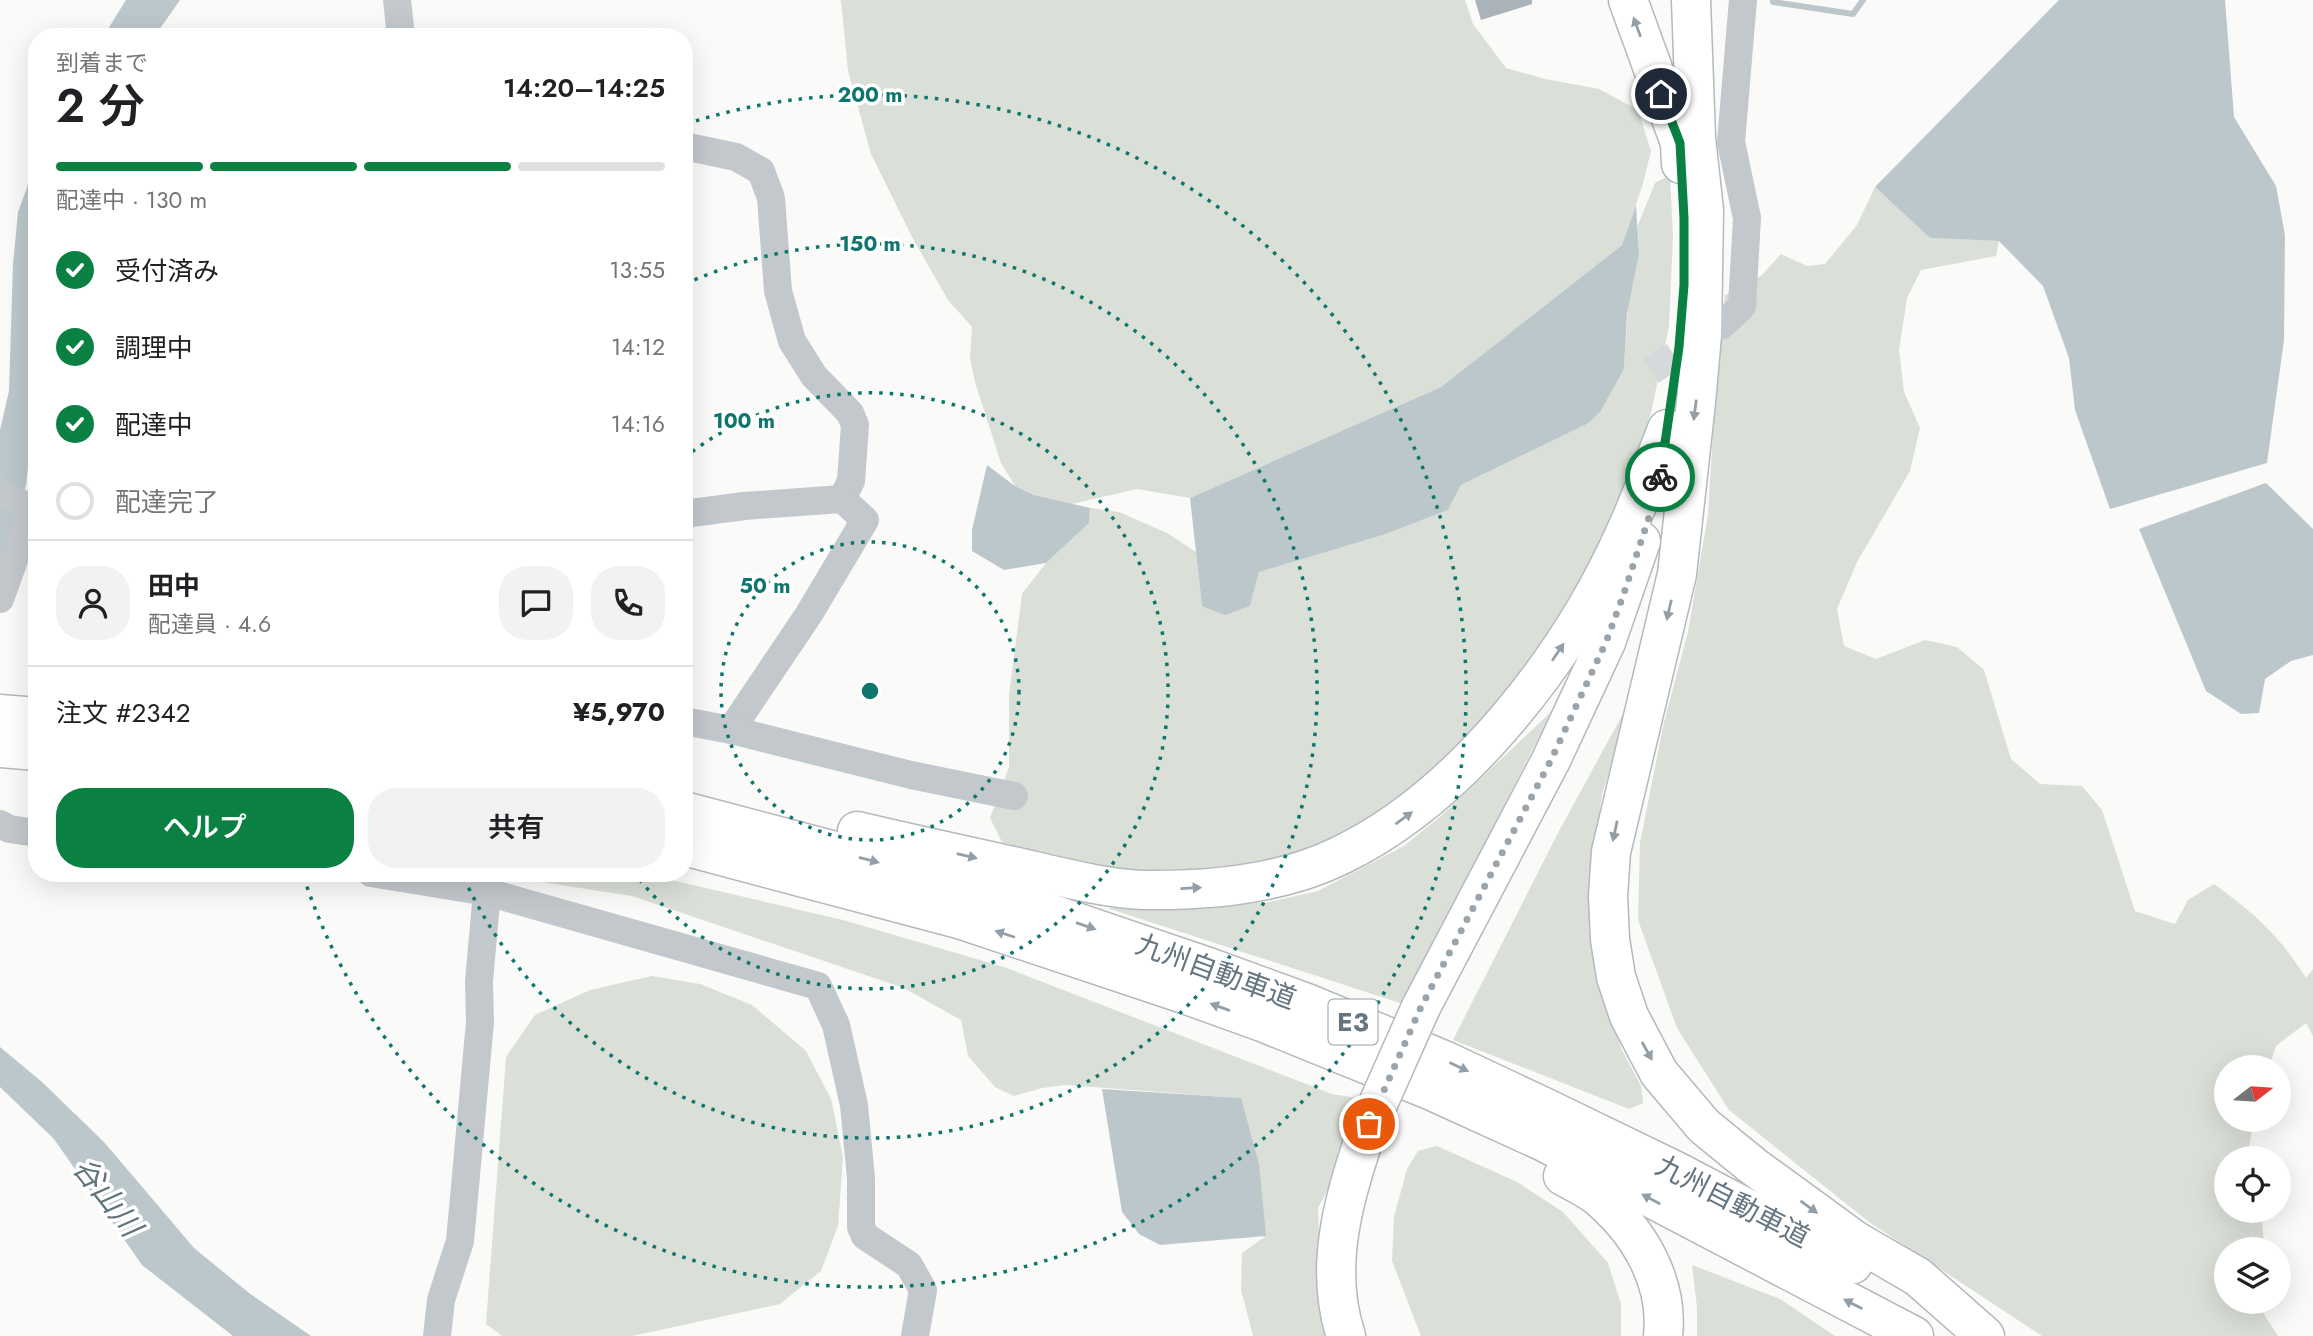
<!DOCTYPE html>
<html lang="ja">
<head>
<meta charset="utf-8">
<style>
  :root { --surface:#fff; --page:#f2f2f2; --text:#202124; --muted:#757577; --line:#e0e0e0; --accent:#0b8043 }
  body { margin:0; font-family:Jost,"Noto Sans JP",sans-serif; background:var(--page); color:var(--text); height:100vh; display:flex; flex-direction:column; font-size:26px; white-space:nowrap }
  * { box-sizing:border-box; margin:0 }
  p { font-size:23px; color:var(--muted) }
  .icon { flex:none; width:38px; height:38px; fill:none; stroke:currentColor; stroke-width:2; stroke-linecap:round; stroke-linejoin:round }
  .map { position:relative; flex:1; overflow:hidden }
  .panel { position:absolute; left:28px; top:28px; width:665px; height:854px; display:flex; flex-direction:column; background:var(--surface); border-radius:28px; box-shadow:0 7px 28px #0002 }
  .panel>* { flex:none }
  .needle { width:46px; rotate:73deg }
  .controls { position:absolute; left:2214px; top:1055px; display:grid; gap:14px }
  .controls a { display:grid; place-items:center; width:77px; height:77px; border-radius:50%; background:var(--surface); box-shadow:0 7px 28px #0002; font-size:35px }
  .pin { position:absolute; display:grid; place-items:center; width:60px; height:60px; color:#fff; margin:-30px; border:4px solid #fff; border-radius:50%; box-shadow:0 2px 7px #0007 }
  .courier { position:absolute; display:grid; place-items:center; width:70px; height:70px; margin:-35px; border:5px solid #0b8043; border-radius:50%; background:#fff; color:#222; box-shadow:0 2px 9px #0007 }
  .headline em { font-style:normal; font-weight:600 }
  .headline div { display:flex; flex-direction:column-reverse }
  .headline { display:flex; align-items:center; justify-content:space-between; height:119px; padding:0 28px }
  h1 { font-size:46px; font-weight:600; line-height:52px }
  .bar { display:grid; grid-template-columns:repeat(4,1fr); gap:10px 7px; align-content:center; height:84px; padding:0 28px }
  .bar i { height:9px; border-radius:5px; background:var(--line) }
  .bar .active { background:var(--accent) }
  .bar p { grid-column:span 4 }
  .line { display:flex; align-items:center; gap:18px; padding:0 28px; border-top:2px solid var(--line) }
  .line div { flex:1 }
  .round { display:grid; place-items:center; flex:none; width:74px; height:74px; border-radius:28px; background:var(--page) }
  ol { padding:0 28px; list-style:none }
  li { display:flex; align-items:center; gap:21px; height:77px }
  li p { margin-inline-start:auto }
  li .icon { padding:7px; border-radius:50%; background:var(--accent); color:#fff; stroke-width:4 }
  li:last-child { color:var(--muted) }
  li i { width:38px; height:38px; border:4px solid var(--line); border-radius:50% }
  .primary-button { display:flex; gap:14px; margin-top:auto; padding:14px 28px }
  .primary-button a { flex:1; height:80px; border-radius:28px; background:var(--accent); color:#fff; font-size:28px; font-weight:600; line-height:80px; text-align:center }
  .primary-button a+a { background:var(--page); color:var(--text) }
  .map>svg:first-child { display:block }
  .green { fill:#dadfd7 }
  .water { fill:#bbc7cb }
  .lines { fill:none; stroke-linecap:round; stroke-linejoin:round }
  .stream { stroke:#bbc7cb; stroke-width:6 }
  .building { fill:#aab3b9 }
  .minor-tunnel { stroke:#d5d9db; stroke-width:28; stroke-dasharray:28 14; stroke-linecap:butt }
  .highway-casing { stroke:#b4b9bd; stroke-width:41 }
  .minor { stroke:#c3c8cc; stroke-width:28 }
  .highway { stroke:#fff; stroke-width:38 }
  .highway-bridge-casing { stroke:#b4b9bd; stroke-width:41; stroke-linecap:butt }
  .highway-bridge { stroke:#fff; stroke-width:38 }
  .oneway { fill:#939fa8 }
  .done { stroke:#99a4ac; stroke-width:7; stroke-dasharray:0 12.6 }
  .route { stroke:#0b8043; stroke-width:9 }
  .ring { fill:none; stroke:#0f766e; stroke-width:3.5; stroke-dasharray:3.5 7 }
  .labels { text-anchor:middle; stroke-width:7; stroke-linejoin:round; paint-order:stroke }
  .shield { fill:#fff; stroke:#939fa8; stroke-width:2 }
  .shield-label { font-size:26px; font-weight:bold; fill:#657683 }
  .street-label { font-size:28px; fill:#657683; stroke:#fff }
  .water-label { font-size:30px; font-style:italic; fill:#60757c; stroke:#fff }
  .centre { fill:#0f766e; stroke:#fff; stroke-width:3.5 }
  .ring-label { font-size:21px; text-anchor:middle; font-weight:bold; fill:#0f766e; stroke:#fff; stroke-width:7; stroke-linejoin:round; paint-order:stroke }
</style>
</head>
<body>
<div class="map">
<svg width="2313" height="1336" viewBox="0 0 2313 1336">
  <rect width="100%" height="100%" fill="#fafaf8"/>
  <!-- green -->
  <g class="green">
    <polygon points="838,0 1465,0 1473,24 1506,68 1545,79 1599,89 1638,110 1651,151 1642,187 1622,245 1441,387 1190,498 1137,489 1072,504 1034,495 1015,486 1001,463 975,382 970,358 972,327 948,300 913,239 871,154 848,71 841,1"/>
    <polygon points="1670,175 1673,236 1669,326 1651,413 1624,487 1597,551 1565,606 1487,723 1365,827 1296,856 1221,870 1154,876 1066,863 1002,842 990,818 1009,767 1009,695 1022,594 1046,563 1089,523 1090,508 1119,512 1167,533 1196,552 1202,606 1250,606 1259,572 1383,535 1448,510 1461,485 1587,424 1624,369 1628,309 1639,254 1638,225 1655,183"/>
    <path d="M1875,187L1930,238L1999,241L1996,256L1921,270L1907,298L1899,350L1904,392L1920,428L1910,471L1857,562L1837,609L1844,646L1876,659L1925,640L1957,647L1984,670L2011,759L2040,784L2082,786L2102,810L2135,911L2175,924L2188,900L2214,884C2255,914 2279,935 2306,978L2313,969V1036L2306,1023L2276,1046L2269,1067L2226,1068V1120H2254L2247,1158H2226V1211H2261L2264,1244L2257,1249L2226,1250V1302H2256L2278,1336H2042L2036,1332L1869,1222L1729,1110L1677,1028L1638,920L1640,843L1664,722L1688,632L1708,515L1716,382L1725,295L1762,275L1781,254L1807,266L1825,264L1857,225Z"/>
    <polygon points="1630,701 1602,795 1588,895 1598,974 1622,1050 1641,1086 1643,1103 1629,1109 1453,1040 1559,831"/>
    <polygon points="1552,711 1403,1004 1107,908 1194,907 1269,902 1318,891 1404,846 1442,815"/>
    <polygon points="521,873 641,873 843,920 1004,967 1332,1094 1357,1098 1348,1151 1318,1208 1320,1270 1333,1336 1253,1336 1241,1290 1242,1253 1266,1236 1240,1098 1066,1085 1042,1088 1014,1096 995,1087 968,1056 961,1020 904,988 632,896 528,880"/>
    <polygon points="652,976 700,984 752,1005 806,1051 831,1099 843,1157 838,1226 821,1271 780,1304 632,1336 502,1336 486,1324 506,1057 535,1015 590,990"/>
    <polygon points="1437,1146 1517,1182 1563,1212 1608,1263 1621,1304 1621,1336 1421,1336 1392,1261 1394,1217 1407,1169 1418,1151"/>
    <polygon points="1692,1265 1780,1299 1835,1336 1697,1336 1697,1308"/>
  </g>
  <!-- water -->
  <g class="water">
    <polygon points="126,0 180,0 154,37 103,37"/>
    <polygon points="2059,0 2225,0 2234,117 2276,186 2285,235 2284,340 2267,463 2110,509 2075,410 2069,358 2043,286 1999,241 1930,238 1875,187"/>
    <polygon points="37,160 37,277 33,308 34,416 26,485 0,573 0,430 9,391 13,264 18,212"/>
    <polygon points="1636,205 1639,254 1627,314 1624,369 1600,412 1587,424 1461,485 1448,510 1383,535 1259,572 1250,606 1225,615 1202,606 1190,498 1441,387 1622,245"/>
    <polygon points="987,465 1015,486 1034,495 1090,508 1089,523 1046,563 1004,570 972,551 972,530"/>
    <polygon points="2266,483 2313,529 2313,655 2291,661 2265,679 2259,713 2241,714 2206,691 2139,529"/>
    <polygon points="0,1047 42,1082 104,1142 194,1248 249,1293 311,1336 233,1336 142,1265 54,1139 0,1087"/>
    <polygon points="1102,1089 1241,1098 1259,1164 1266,1236 1160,1245 1139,1234 1122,1212"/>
  </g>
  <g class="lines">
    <!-- stream -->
    <polyline class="stream" points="1773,0 1773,2 1853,14 1863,0"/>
  </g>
  <!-- building -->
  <polygon class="building" points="1475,0 1532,0 1532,4 1481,20"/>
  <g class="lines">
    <!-- minor-tunnel -->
    <polyline class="minor-tunnel" points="1651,371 1711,332"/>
    <!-- highway casing -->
    <g class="highway-casing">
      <g id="highway">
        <polyline points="1628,0 1680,143 1681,164"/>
        <polyline points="1691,0 1696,138 1704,210 1702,335 1696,402 1677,574 1611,852 1608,896 1610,939 1616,977 1629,1016 1659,1073 1704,1126 1753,1166 1856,1241 1918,1277 1985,1336"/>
        <polyline points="0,714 37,717"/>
        <polyline points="0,748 37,751"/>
        <polyline points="684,811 979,889 1208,967 1307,1003 1446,1061 1546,1108 1676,1171 1853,1264"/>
        <path d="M857,831C912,844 967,856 1022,868C1061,877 1102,888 1142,890C1207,891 1280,885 1339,856C1463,797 1570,656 1625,533C1641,499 1653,464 1667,429"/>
        <polyline points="684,846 962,920 1187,995 1262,1022 1432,1091 1544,1142 1914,1336"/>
        <polyline points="1421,1007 1551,760 1606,642 1641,541"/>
        <path d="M1563,1176C1574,1182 1586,1188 1596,1195C1638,1230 1669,1280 1663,1336"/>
        <path d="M1346,1336C1322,1264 1346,1192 1369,1124"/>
      </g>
    </g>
    <!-- minor -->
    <g class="minor">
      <polyline points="397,0 401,37"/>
      <polyline points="684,146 736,157 761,171 771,198 778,291 792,341 814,376 850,413 855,425 851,481 842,499"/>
      <polyline points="1722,325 1742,306 1747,218 1731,142 1743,0"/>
      <polyline points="0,492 37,512"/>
      <polyline points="684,514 744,506 842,499 865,520 809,614 731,730"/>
      <polyline points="0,599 32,510"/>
      <polyline points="684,721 731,730 911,775 1014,796"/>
      <polyline points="0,824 9,829 37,833"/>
      <polyline points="371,873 487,892 818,986 836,1025 854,1105 861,1178 861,1227 865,1236 909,1265 923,1290 915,1336"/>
      <polyline points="437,1336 441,1300 460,1241 480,1022 479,981 487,892 486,873"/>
    </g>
    <!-- highway -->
    <use href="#highway" class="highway"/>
    <!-- highway-bridge casing -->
    <g class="highway-bridge-casing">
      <polyline id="highway-bridge" points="1369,1124 1421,1007"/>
    </g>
    <!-- highway-bridge -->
    <use href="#highway-bridge" class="highway-bridge"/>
  </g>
  <!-- one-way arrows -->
  <defs><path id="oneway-solid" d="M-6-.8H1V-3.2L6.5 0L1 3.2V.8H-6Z" transform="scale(1.75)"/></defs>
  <g class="oneway">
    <use href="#oneway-solid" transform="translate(1637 27) rotate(-110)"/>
    <use href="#oneway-solid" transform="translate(1695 410) rotate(97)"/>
    <use href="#oneway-solid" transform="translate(1669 610) rotate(103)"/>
    <use href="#oneway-solid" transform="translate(1558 652) rotate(-56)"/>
    <use href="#oneway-solid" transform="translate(1404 818) rotate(-36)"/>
    <use href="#oneway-solid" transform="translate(1615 831) rotate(102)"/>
    <use href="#oneway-solid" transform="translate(967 856) rotate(13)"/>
    <use href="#oneway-solid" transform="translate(869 860) rotate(15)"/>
    <use href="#oneway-solid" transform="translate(1191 888) rotate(-3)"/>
    <use href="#oneway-solid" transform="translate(1086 926) rotate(19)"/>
    <use href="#oneway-solid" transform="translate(1005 934) rotate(-162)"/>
    <use href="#oneway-solid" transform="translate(1220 1007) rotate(-160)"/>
    <use href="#oneway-solid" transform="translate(1647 1051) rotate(61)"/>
    <use href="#oneway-solid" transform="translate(1459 1067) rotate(25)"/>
    <use href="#oneway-solid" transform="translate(1651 1199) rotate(-152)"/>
    <use href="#oneway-solid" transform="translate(1809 1207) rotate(36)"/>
    <use href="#oneway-solid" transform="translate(1853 1304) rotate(-153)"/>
  </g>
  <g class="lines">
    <!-- done -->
    <polyline class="done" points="1369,1124 1421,1007 1551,760 1606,642 1623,596 1658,490 1660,477"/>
    <!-- route -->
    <polyline class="route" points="1660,477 1679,347 1684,285 1684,218 1680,143 1661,94"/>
  </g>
  <!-- distance rings -->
  <g class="ring">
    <circle cx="870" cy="691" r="149"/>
    <path d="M684 458A298 298 0 1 1 635 874"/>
    <path d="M685 284A447 447 0 1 1 463 876"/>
    <path d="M686 124A596 596 0 1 1 303 875"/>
  </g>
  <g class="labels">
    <!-- shield labels -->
    <rect class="shield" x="1328.5" y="999.5" width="49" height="45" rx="5"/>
    <g class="shield-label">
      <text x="1353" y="1031">E3</text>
    </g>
    <!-- street labels -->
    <g class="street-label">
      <text transform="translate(1216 971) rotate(20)" y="10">九州自動車道</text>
      <text transform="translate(1733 1201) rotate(27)" y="10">九州自動車道</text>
    </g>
    <!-- water labels -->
    <g class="water-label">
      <text transform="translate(107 1197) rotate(52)" y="10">谷山川</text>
    </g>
  </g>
  <circle cx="870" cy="691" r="10" class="centre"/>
  <g class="ring-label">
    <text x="870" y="102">200 m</text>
    <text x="870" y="251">150 m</text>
    <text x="744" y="428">100 m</text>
    <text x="765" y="593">50 m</text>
  </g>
</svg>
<div class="controls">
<a><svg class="needle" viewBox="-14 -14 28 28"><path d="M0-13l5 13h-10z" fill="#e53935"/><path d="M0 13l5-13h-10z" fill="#757577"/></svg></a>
<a><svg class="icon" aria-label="locate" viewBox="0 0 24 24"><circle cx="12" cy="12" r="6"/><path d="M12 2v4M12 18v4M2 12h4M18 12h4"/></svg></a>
<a><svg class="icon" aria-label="layers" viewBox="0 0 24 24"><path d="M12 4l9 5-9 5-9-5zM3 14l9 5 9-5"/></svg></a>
</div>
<div class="pin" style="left:1369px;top:1124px;background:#ea580c"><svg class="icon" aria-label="bag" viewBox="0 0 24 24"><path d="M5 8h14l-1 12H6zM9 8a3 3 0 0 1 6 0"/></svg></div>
<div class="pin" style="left:1661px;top:94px;background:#1f2937"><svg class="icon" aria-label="home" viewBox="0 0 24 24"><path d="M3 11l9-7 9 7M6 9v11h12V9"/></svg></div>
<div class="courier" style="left:1660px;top:477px"><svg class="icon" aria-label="bike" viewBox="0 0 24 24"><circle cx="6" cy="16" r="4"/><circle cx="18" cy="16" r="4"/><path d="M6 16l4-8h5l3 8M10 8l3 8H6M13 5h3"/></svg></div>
<section class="panel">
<div class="headline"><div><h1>2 分</h1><p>到着まで</p></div><em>14:20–14:25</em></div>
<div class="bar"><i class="active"></i><i class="active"></i><i class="active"></i><i></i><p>配達中 · 130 m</p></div>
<ol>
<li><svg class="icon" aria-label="check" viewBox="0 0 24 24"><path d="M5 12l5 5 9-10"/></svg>受付済み<p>13:55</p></li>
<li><svg class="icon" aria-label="check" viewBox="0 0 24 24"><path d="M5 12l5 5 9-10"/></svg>調理中<p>14:12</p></li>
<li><svg class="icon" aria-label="check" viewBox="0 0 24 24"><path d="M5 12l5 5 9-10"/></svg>配達中<p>14:16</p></li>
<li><i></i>配達完了</li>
</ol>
<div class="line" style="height:126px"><a class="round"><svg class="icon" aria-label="person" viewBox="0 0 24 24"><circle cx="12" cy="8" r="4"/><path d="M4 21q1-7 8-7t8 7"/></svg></a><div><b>田中</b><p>配達員 · 4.6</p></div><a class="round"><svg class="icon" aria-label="chat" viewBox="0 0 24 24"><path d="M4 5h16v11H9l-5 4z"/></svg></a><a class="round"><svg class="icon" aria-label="phone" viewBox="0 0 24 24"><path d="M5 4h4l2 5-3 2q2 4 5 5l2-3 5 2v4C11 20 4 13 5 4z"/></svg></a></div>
<div class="line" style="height:91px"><div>注文 #2342</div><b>¥5,970</b></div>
<div class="primary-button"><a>ヘルプ</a><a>共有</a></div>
</section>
</div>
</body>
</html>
